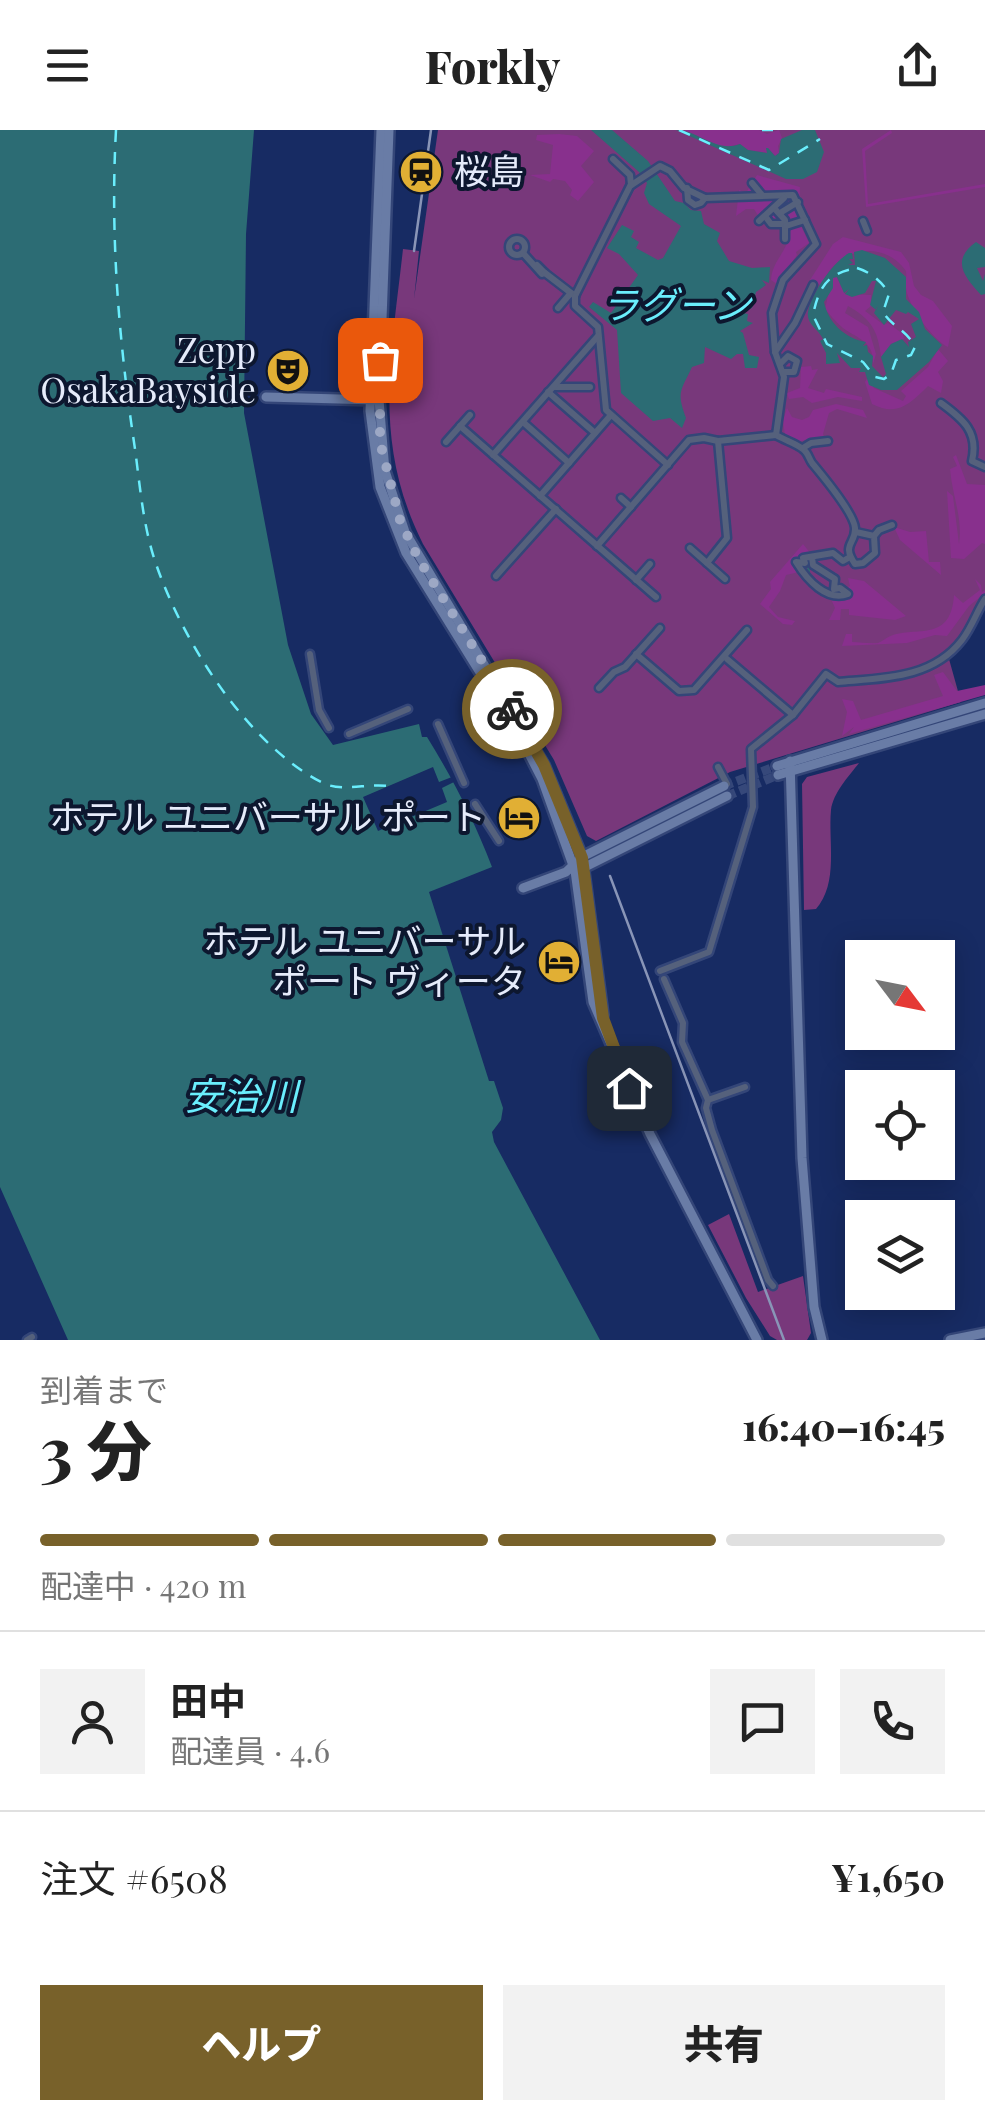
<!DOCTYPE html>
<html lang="ja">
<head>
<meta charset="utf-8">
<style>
  :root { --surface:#fff; --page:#f2f2f2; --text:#222; --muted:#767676; --line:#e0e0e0; --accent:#78612a }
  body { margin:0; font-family:"Playfair Display","Noto Sans JP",serif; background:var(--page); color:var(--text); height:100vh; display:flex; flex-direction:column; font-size:38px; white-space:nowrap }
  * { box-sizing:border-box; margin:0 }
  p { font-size:32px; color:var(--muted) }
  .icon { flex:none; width:55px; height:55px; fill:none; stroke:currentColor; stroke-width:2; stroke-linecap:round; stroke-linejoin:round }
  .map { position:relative; height:1210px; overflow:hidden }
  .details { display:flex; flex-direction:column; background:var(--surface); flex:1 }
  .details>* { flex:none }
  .needle { width:65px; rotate:122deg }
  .tools { position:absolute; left:845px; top:810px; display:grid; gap:20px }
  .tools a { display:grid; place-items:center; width:110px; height:110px; border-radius:0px; background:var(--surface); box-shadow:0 5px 25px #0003; font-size:50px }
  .pin { position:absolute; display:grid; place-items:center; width:85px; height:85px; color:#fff; margin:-42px; border-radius:20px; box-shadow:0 5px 15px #0006 }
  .courier { position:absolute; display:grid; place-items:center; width:100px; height:100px; margin:-50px; border:8px solid #78612a; border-radius:50%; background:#fff; color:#222; box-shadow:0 2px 12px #0007 }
  .summary em { font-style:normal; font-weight:800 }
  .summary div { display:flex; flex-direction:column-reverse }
  .summary { display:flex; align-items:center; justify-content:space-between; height:170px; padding:0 40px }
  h1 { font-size:65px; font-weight:800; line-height:75px }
  .bar { display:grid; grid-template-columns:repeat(4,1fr); gap:15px 10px; align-content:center; height:120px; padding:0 40px }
  .bar i { height:12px; border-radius:8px; background:var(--line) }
  .bar .current { background:var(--accent) }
  .bar p { grid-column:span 4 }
  .line { display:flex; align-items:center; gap:25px; padding:0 40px; border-top:2px solid var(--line) }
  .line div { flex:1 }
  .round { display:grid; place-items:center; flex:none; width:105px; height:105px; border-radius:0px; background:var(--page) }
  .primary-button { display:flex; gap:20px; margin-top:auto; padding:20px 40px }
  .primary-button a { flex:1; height:115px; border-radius:0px; background:var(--accent); color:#fff; font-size:40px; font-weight:800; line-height:115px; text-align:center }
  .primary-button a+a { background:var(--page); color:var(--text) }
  header { display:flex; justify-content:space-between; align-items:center; height:130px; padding:0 40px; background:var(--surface); font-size:45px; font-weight:800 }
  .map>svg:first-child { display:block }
  .green { fill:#78387b }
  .forest { fill:#88308d }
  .water { fill:#2c6c74; fill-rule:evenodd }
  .pier { fill:#172b63 }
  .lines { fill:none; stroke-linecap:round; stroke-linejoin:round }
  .stream { stroke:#2c6c74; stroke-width:2.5 }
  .ferry { stroke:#6aeefd; stroke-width:2.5; stroke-dasharray:12 10; stroke-linecap:butt }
  .secondary-tunnel { stroke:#36487a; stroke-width:9; stroke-dasharray:9 4.5; stroke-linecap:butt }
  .street-casing { stroke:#344678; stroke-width:11 }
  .secondary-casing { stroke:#344678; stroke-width:14 }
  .street { stroke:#55617c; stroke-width:6 }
  .secondary { stroke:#697ca6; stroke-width:9 }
  .rail { stroke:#8995b7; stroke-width:2.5 }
  .done { stroke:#9da8c5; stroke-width:10; stroke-dasharray:0 18 }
  .route { stroke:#78612a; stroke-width:12 }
  .labels { text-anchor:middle; stroke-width:8; stroke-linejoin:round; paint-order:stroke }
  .poi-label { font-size:35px; fill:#e5ebfa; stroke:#0d172f; text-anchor:end }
  .water-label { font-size:38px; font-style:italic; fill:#6aeefd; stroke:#0d172f }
</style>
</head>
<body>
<header><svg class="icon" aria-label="menu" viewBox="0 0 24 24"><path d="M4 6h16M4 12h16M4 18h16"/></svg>Forkly<svg class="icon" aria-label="share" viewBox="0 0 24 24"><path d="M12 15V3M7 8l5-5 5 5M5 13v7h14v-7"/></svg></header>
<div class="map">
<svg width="985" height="1210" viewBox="0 0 985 1210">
  <rect width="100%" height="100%" fill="#172b63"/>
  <!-- green -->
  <g class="green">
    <path d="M438,0H985V463L949,529L961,572L730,642L596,711L587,706L554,630L423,414C372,312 391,228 403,119L419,121L414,169Z"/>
    <path d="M859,633C849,646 833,663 831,680C828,711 839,753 816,779L804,780L802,654L807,647Z"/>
    <polygon points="729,1084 758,1162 803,1146 811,1203 807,1210 777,1210 770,1206 746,1168 708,1095"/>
  </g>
  <!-- forest -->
  <g class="forest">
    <polygon points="684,0 759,0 767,4 779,0 782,8 778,16 779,23 775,26 768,18 768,23 748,20 740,14 723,18"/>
    <polygon points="891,0 892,3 865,21 868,74 985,54 985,57 866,77 862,19"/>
    <polygon points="559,4 577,6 594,21 581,36 594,52 578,71 570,65 572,60 565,51 553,49 550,52 530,45 550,44 553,15 536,10 537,5"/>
    <path d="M757,45L800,57L799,89C779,98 766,100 754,79H746L736,86L739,60L746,63Z"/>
    <path d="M801,96L809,113L796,122L797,125L777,154L771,150C772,129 791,120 789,98Z"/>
    <path d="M843,107L901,122L909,133L914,156L921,165L933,171L952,196L948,217C933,210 908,176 906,158C905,152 907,147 906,141C882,107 833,119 822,156L810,150L833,114Z"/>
    <path d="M836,146L845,164L871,165V176L865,181L884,195L888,193L903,204L904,209L891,214L881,227C878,200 871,189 848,176L845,183L868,197L876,224L873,234C874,211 858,209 843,198C837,193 831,186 825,179L832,148Z"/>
    <path d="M938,219L948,231L938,242L943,251L941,263L928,256C910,274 897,287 872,274L865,252L868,247L874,258L903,271L906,266L901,261L928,237Z"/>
    <polygon points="811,236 812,240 818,239 808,258 824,263 826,259 862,267 862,271 838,267 812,273 803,267 789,269 787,263 800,258 801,237"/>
    <polygon points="836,274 863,280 867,288 837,279 829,283 823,304 825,309 812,308 798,312 785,305 783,291 787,278 792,287 802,290 809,287 813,280"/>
    <path d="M956,325L967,354L985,355V414L982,413L964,429L951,428L947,361L953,366L959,414C963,388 952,365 950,339L957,336L953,327Z"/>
    <polygon points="894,397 910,402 926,401 929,432 940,432 941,445 900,410"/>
    <polygon points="803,414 811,424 799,425 800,430 794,430 799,442 786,445 780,461 769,477 778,487 795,491 792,495 783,494 760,474 771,459 770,452"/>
    <polygon points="848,448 864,451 906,486 895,490 849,485 849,479 841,479 840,490 829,490 835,478 831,469 844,469 851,463 845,458 850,456"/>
    <path d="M975,449L981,455L982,462L985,460V463L969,476L947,506L935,505L907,513L842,516L846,504H852V512C860,512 870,514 878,513C883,511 887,507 893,505C920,497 951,511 954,465L963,473L980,460Z"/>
    <polygon points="943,542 957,561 985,555 985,565 849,604 854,597 842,606 847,582 842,569 853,571 861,590 943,566 934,545"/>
  </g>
  <!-- water -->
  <g class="water">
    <path d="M0,0H254L246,104L244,283L288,515L311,584L333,615L419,594L422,607H427C453,649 474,690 492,737L429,762L489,951H494L503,978L501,990L492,1002L494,1012L600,1210H68L0,1057Z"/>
    <path d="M591,0H612L648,31L675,71L684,73L691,80L701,81L704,94L720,103L717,111L729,131L752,138L770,137L769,153L762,150L766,155L756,162L752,178L740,182L748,184L747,191L753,193L740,201L743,203L749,225L759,227L757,238H745L743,224H737L731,229L705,217L704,233L692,237C681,261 676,261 686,288L682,298L670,288L653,291L621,263L617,200L589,177L593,172L611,183L638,145L619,124L607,118L622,95L634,101L631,107L639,112L636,118L658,130L663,128L681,96L649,74L644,63L647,53L639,42Z"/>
    <path d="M676,0C700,1 716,23 740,14L748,20L767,23L766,18H768L775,26L779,23L781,9L802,0H815L824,22L817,42L803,49H786Z"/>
    <path d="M976,112L985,118V137L977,138L983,151L985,144V164L981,165C965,147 950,131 976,112Z"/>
    <path d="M862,120L885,128L906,147V169L919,182L925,199L942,215L929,232L897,260H881L869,255L865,242H859L861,238H851L837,223L840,233L826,234V223L820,211L823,209C818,199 806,194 808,182C811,164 833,132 849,123H852L853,129H849L853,133L848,135H855L854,122ZM837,147L844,163L849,159L845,164L852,167L865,163L872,151H876L870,175L876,180L878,175L874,183L884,195L896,180L906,184L908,182L919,189L911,194L916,207L908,212L909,217L902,209L891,214L881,227L886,244L883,247L872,236L873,226L868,222L867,215L863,216L866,212C843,208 828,191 824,172L833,158V148Z"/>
  </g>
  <!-- pier -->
  <polygon class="pier" points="433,637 439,652 452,647 453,649 454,652 442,658 447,672 378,701 363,667"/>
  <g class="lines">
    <!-- stream -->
    <polyline class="stream" points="808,434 809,444"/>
    <!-- ferry -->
    <g class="ferry">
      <path d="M116,0C110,107 119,213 135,319C140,356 143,395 155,431C181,509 246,613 321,652C341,663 366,653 388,656"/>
      <polyline points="679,0 769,40 820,9"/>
      <polyline points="762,0 773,0"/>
      <path d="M857,138C870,142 882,151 889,164L883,182C892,197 907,200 915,217L911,225L896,230L891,244L884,249L875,247L863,232L827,214L813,185C819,156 828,143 857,138Z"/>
    </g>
    <!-- secondary-tunnel -->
    <g class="secondary-tunnel">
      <polyline points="724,656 777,636"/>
      <polyline points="727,666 778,645"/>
    </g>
    <!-- street casing -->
    <g class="street-casing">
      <g id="street">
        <polyline points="613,29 630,45 631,55"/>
        <polyline points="752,53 762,65"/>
        <polyline points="687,58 688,70 695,75 701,73 705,68 793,65 816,114 783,150 772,183 775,222 784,247 776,305"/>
        <polyline points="774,78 785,90 785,109"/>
        <polyline points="780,83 798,72"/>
        <polyline points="765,86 771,94 786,94"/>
        <polyline points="759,91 784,68"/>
        <polyline points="863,91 867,101"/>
        <polyline points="786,96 805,90"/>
        <circle cx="517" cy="117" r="8"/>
        <polyline points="523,123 542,144 545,143 537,135"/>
        <polyline points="545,143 575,166"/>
        <polyline points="575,166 630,56 660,36 670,41 684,58 705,68"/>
        <polyline points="575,166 575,176 598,197 606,280 668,335"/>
        <polyline points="558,178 570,164"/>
        <polyline points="775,222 795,193 813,155"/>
        <polyline points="780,234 788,226 797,231 794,242 784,242"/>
        <polyline points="554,257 590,257"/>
        <polyline points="548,262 595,303"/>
        <path d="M941,273C963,289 979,302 972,331L985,337"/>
        <polyline points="523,292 569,333"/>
        <polyline points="460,296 656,467"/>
        <path d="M776,305C784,310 798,314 804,320C808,323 809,329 812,333C822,345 854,383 855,398C856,414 841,414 855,434L863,433L875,423L874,406L856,402"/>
        <polyline points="446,312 470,285"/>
        <polyline points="803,318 811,313 828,311"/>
        <polyline points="493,325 598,206"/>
        <polyline points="540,366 611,285"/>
        <polyline points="621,368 631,377"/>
        <polyline points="874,406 879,400 892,395"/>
        <polyline points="597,416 689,310 704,308 718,311 776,305"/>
        <polyline points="690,418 725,449"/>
        <path d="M812,427L813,435L835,449L834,459L840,458L848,464C827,472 807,450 796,432L805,433L803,428L833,423L843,431L850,427"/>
        <polyline points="707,433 727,408 718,311"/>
        <polyline points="496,446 556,379"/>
        <polyline points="636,450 650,434"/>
        <polyline points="310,524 319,580 329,598"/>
        <polyline points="636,524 679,561 694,560 747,500"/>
        <path d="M727,529L793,585L826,544L838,552C883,548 932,549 962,510C972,497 977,481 985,469"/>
        <polyline points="599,558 614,542 625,537 660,498"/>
        <polyline points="438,594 464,653"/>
        <polyline points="349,604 408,579"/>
        <polyline points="718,637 727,654"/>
        <polyline points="475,674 499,711"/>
        <polyline points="660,841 709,822 753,677 751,619 793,585"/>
        <polyline points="664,849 683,893 682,912 708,970 706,978 712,1000 768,1150 773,1156"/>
        <polyline points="708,970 745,957"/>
        <polyline points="27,1210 32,1207"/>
      </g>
    </g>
    <!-- secondary casing -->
    <g class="secondary-casing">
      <g id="secondary">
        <polyline points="381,0 370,281 380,357 406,423 523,612 542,649 575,741 593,872 650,1004 757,1210"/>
        <polyline points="389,0 379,270 385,341 405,402 544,635 582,727 603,885"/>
        <polyline points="266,267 376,270"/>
        <polyline points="790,631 802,1028 814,1177 822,1210"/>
        <polyline points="777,636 985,573"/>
        <polyline points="778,645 985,584"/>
        <polyline points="583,738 727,666"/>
        <polyline points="523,758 566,742 582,727 724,656"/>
        <polyline points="950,1210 985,1203"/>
      </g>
    </g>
    <!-- street -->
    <use href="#street" class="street"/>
    <!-- secondary -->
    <use href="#secondary" class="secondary"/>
    <!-- rail -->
    <g class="rail">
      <polyline points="414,121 431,0"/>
      <polyline points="610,746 784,1210"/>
    </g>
  </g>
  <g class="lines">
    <!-- done -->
    <polyline class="done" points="380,230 380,312 400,390 418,428 512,579"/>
    <!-- route -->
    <polyline class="route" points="512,579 544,635 582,728 603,888 629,958"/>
  </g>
  <!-- icons -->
  <defs>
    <g id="station-disc" transform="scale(2.25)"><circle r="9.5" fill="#e1af34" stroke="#0d172f"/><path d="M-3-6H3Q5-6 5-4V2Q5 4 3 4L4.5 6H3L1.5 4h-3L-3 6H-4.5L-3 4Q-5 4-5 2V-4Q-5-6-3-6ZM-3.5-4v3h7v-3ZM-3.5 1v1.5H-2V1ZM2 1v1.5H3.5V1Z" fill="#111"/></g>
    <g id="theatre-disc" transform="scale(2.25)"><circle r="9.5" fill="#e1af34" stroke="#0d172f"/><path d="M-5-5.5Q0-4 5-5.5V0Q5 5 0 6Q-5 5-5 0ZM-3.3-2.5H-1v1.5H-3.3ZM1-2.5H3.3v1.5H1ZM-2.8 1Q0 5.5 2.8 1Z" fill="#111"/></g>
    <g id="hotel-disc" transform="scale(2.25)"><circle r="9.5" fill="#e1af34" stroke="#0d172f"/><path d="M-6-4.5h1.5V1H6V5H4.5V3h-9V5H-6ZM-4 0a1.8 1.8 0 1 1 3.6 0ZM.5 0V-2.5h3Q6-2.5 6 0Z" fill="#111"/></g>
  </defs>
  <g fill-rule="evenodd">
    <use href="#station-disc" x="421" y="42"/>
    <use href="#theatre-disc" x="288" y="241"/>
    <use href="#hotel-disc" x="519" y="688"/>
    <use href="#hotel-disc" x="559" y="832"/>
  </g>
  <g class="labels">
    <!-- poi labels -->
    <g class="poi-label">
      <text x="454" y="54" text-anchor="start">桜島</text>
      <text x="256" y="233">Zepp<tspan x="256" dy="40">OsakaBayside</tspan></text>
      <text x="486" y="700">ホテル ユニバーサル ポート</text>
      <text x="526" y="824">ホテル ユニバーサル<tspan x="526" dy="40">ポート ヴィータ</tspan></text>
    </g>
    <!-- water labels -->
    <g class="water-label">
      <text x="676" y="189">ラグーン</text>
      <text x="241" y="980">安治川</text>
    </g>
  </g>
</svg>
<div class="tools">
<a><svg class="needle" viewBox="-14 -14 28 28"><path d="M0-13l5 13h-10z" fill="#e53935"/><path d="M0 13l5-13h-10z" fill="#767676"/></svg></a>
<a><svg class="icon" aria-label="locate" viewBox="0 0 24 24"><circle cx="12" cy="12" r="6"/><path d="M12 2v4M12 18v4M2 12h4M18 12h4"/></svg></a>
<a><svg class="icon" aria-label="layers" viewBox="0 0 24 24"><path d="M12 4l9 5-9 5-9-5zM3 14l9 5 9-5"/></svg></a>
</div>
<div class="pin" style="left:380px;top:230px;background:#ea580c"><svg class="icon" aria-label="bag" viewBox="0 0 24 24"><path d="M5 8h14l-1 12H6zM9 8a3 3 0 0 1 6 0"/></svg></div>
<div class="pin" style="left:629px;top:958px;background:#1f2937"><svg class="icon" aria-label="home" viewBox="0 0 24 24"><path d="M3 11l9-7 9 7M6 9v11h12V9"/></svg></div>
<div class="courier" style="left:512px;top:579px"><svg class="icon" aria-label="bike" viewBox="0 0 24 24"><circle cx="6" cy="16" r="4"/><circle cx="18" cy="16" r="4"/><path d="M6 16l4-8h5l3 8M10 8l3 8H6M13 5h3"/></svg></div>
</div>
<section class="details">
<div class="summary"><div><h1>3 分</h1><p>到着まで</p></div><em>16:40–16:45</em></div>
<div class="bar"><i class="current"></i><i class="current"></i><i class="current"></i><i></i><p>配達中 · 420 m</p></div>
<div class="line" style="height:180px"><a class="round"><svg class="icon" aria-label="person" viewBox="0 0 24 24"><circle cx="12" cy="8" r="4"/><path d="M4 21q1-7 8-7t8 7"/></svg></a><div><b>田中</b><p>配達員 · 4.6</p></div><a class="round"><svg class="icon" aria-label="chat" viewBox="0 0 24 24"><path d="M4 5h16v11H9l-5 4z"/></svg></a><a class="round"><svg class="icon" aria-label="phone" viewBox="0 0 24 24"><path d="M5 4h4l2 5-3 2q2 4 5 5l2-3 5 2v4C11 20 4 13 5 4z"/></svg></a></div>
<div class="line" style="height:130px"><div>注文 #6508</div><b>¥1,650</b></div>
<div class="primary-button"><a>ヘルプ</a><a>共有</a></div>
</section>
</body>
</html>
